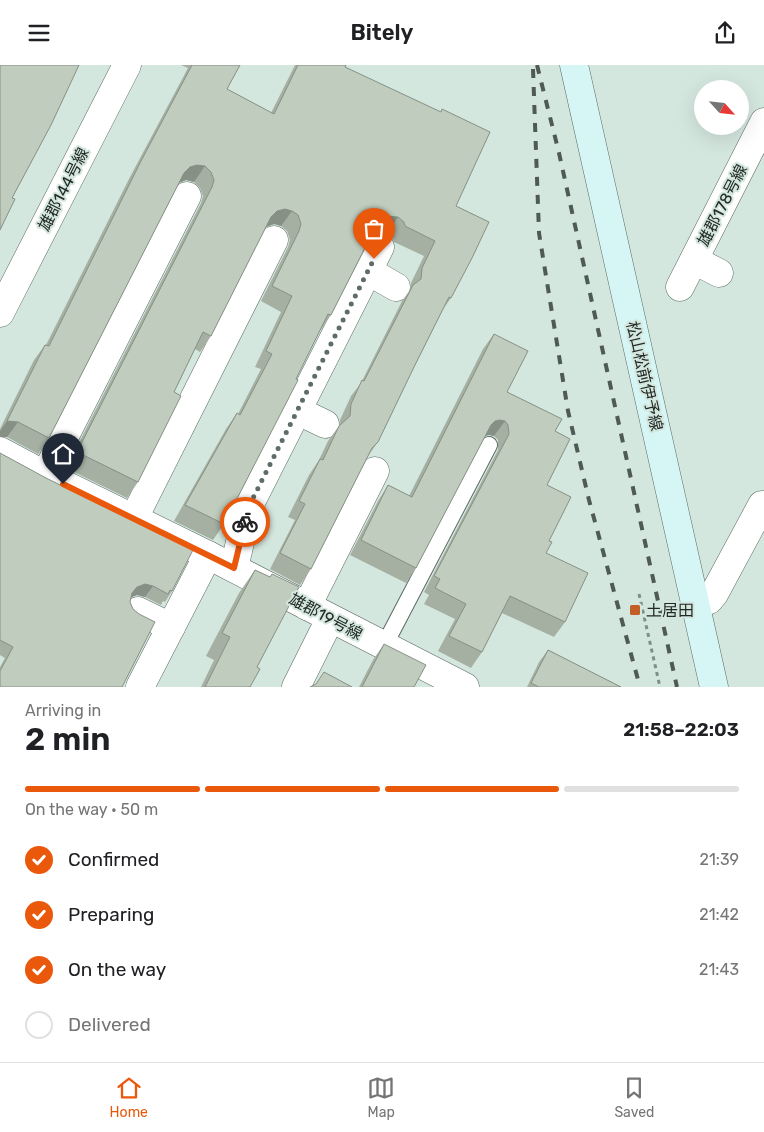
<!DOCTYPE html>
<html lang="en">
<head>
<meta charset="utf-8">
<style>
  :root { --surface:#fff; --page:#f2f2f2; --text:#202124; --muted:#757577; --line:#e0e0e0; --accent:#ea580c }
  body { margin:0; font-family:Rubik,"Noto Sans JP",sans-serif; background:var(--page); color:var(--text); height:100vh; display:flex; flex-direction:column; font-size:19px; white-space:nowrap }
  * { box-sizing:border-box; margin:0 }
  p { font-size:16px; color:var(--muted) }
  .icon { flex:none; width:28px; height:28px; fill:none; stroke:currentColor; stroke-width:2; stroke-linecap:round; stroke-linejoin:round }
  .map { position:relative; height:622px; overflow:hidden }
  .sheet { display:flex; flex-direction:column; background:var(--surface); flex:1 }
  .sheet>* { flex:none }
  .needle { width:32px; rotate:117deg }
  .fabs { position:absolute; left:694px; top:15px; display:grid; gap:10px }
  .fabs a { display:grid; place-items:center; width:55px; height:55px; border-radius:50%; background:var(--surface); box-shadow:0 5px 20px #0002; font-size:25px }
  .pin { position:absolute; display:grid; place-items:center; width:42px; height:42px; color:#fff; margin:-51px -21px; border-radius:50% 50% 50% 0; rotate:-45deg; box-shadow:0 0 5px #0007 }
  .pin .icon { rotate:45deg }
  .courier { position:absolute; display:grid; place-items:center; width:50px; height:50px; margin:-25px; border:4px solid #ea580c; border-radius:50%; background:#fff; color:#222; box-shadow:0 1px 6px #0007 }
  .head em { font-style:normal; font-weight:600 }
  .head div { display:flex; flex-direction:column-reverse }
  .head { display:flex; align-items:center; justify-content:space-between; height:85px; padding:0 25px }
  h1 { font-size:32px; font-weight:600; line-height:38px }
  .bar { display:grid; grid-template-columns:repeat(4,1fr); gap:8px 5px; align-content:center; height:60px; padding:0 25px }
  .bar i { height:6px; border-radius:4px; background:var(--line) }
  .bar .on { background:var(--accent) }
  .bar p { grid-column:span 4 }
  ol { padding:0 25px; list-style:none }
  li { display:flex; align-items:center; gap:15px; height:55px }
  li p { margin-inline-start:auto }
  li .icon { padding:5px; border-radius:50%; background:var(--accent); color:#fff; stroke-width:4 }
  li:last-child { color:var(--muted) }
  li i { width:28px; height:28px; border:2px solid var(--line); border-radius:50% }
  header { display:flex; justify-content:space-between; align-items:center; height:65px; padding:0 25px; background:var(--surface); font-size:22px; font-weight:600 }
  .tabs { display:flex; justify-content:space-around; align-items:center; height:70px; border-top:1px solid var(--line); background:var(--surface); font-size:14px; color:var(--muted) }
  .tabs a { display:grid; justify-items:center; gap:2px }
  .tabs .on { color:var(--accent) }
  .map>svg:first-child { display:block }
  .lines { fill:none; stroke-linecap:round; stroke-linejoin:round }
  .lane-casing { stroke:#5b6b63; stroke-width:18 }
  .street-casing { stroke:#5b6b63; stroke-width:29 }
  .secondary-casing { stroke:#5b6b63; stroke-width:29 }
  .path { stroke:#818e88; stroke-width:3; stroke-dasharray:4 4; stroke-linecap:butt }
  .lane { stroke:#fff; stroke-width:16 }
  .street { stroke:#fff; stroke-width:28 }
  .secondary { stroke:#d5f6f4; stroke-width:28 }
  .rail { stroke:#4f5955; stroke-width:4; stroke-dasharray:9 9; stroke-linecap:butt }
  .wall { fill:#a5b0a3 }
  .shaded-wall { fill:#869085 }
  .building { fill:#c0cdbe; stroke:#869085 }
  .done { stroke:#606c66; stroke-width:5; stroke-dasharray:0 9 }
  .route { stroke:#ea580c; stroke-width:6 }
  .poi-dot { fill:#c25f27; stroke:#d4e7de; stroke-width:2 }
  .labels { text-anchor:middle; stroke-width:4; stroke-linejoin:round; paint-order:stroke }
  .street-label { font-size:16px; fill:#222926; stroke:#d4e7de }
  .poi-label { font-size:16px; fill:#222926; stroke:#d4e7de; text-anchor:start }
</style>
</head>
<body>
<header><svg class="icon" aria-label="menu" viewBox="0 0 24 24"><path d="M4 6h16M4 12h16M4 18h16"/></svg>Bitely<svg class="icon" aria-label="share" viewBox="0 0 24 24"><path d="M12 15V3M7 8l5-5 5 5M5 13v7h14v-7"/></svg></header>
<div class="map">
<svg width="764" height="622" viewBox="0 0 764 622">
  <rect width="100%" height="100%" fill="#d4e7de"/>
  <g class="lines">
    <!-- lane casing -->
    <g class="lane-casing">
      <polyline id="lane" points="384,581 489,380"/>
    </g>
    <!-- street casing -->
    <g class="street-casing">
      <g id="street">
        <polyline points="694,195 719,208"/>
        <polyline points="368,206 396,222"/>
        <polyline points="680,222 764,57"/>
        <polyline points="0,248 127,0"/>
        <polyline points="298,346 325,359"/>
        <polyline points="0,386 45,410 208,490 465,622"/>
        <polyline points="45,410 187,131"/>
        <polyline points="134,453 274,175"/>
        <polyline points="234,503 248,443 380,182"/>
        <polyline points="695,540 709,535 714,529 762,440"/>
        <polyline points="307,541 375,406"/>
        <polyline points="138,546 171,562"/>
        <polyline points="140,622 208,490"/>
        <polyline points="296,622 330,554"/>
      </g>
    </g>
    <!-- secondary casing -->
    <g class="secondary-casing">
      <polyline id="secondary" points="574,0 714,622"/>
    </g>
    <!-- path -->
    <polyline class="path" points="639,529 660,622"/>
    <!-- lane -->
    <use href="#lane" class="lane"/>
    <!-- street -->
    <use href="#street" class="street"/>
    <!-- secondary -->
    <use href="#secondary" class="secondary"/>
    <!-- rail -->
    <g class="rail">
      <polyline points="537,0 559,88 677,622"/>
      <polyline points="533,4 539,168 568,346 589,435 640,622"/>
    </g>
  </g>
  <!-- wall -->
  <g class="wall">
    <polygon points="181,0 240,0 227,24 271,48 295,0 346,0 345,2 456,141 451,233 443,244 414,302 378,377 368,391 311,504 300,520 270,504 295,455 288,452 309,410 319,395 328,376 339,361 340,355 351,331 361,318 402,236 410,225 411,218 424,191 394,177 393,173 387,168 374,167 331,250 320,266 319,266 224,459 213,475 174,456 226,364 237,348 238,349 261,304 255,302 281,247 261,236 288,182 290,175 287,166 281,161 274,159 266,162 211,271 200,287 195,284 174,327 138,417 127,433 66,403 201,138 203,131 200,123 194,117 186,115 179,118 49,373 38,389 7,372 0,372 0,364 34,295 45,280 46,280 130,112 188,3"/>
    <polygon points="494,269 507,327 555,366 547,420 549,476 546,488 565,557 554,572 502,548 482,587 471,603 438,586 455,554 424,539 429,530 424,527 498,385 498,375 494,371 489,370 485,371 416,503 406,518 350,490 378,436 388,420 409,431 483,284"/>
    <polygon points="0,388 172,526 165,537 163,536 161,540 145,532 137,530 131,532 0,622 0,602 5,593 0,590"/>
    <polygon points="255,505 270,512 272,509 257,602 250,622 201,622 214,595 206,591 239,528"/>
    <polygon points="384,579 414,622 359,622 373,595"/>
    <polygon points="548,585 621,622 527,622 539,597"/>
  </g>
  <!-- shaded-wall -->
  <g class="shaded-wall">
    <polygon points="197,100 205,101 194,117 186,115 179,118 184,108 190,102"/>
    <polygon points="285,144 292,146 281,161 274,159 266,162 271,152 277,146"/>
    <polygon points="385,151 398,152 387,168 374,167 377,159"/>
    <polygon points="500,355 505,356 494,371 489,370 484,371 491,360 495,356"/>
    <polygon points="7,356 18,357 7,372 0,372 0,366"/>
    <polygon points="145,519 153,521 145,532 137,530 130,533 132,528 137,522"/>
  </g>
  <!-- building -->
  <g class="building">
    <polygon points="0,0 79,0 51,60 12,133 15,134 0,165"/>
    <polygon points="192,0 240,0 227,24 274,49 298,0 346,0 345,2 441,47 442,44 490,67 456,141 489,157 472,193 451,233 449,232 414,302 378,377 372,383 311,504 280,488 305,439 299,436 320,394 323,395 339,361 350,351 351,339 362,315 364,316 413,220 421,214 422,203 435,176 405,161 404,157 398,152 385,151 377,159 331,250 328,249 296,314 298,315 224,459 185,440 237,348 240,350 272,289 266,286 292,231 272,221 299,166 301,159 298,150 292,146 285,144 277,146 271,152 211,271 203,267 174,327 181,331 138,417 77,387 212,122 214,115 211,107 205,101 197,100 190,102 184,108 49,373 18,357 7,356 45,280 49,281 141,96"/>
    <polygon points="494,269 528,286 507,327 562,354 555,366 570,374 547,420 571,432 549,476 552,477 546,488 588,508 565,557 510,531 482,587 449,571 466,539 435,523 440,514 434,511 509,369 508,360 505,356 500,355 495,356 491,360 416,503 361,475 388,420 412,432"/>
    <polygon points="0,388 46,413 193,485 172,526 170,525 168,529 153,521 145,519 137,522 132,528 130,537 133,544 139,549 155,557 122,622 0,622 0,606 13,582 0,575"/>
    <polygon points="255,505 270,512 272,509 299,522 257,602 260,604 250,622 205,622 230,572 222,568"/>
    <polygon points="384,579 426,600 414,622 362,622"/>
    <polygon points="548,585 621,622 539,622 531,618"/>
    <polygon points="324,607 352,622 310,622 316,619"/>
  </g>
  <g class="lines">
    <!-- done -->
    <polyline class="done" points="245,457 248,443 374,194"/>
    <!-- route -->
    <polyline class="route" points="63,419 234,503 245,457"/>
  </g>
  <!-- markers -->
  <rect class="poi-dot" x="629" y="539" width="12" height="12" rx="2.5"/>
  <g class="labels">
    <!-- street labels -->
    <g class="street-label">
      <text transform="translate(63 124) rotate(-63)" y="6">雄郡144号線</text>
      <text transform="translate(722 140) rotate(-63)" y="6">雄郡178号線</text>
      <text transform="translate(645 311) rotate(77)" y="6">松山松前伊予線</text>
      <text transform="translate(326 551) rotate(28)" y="6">雄郡19号線</text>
    </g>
    <!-- poi labels -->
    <g class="poi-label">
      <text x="646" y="551">土居田</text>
    </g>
  </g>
</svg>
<div class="fabs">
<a><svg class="needle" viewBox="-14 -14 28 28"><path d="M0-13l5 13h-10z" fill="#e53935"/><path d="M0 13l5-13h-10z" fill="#757577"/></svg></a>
</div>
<div class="pin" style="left:374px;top:194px;background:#ea580c"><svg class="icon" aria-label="bag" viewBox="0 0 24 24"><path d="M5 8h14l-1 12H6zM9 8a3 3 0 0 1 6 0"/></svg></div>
<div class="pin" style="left:63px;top:419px;background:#1f2937"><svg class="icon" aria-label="home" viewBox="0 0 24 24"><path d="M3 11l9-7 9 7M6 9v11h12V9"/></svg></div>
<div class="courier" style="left:245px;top:457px"><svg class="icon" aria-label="bike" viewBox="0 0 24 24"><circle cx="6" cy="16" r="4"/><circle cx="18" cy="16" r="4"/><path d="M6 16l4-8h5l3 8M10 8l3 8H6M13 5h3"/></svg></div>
</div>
<section class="sheet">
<div class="head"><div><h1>2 min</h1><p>Arriving in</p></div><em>21:58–22:03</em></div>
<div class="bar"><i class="on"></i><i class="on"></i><i class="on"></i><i></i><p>On the way · 50 m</p></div>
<ol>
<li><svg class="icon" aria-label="check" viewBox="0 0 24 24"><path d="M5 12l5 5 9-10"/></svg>Confirmed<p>21:39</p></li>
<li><svg class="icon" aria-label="check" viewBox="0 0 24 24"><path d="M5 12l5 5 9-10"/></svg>Preparing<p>21:42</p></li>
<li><svg class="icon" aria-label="check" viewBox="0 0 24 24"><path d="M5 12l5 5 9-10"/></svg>On the way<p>21:43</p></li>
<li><i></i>Delivered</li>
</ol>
</section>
<nav class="tabs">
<a class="on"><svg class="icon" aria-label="home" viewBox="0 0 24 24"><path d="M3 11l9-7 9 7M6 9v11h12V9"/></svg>Home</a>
<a><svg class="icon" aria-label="map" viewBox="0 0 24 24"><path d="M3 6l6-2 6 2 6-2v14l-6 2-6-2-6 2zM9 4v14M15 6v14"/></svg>Map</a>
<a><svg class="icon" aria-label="saved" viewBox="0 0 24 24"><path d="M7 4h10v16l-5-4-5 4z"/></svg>Saved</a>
</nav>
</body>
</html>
